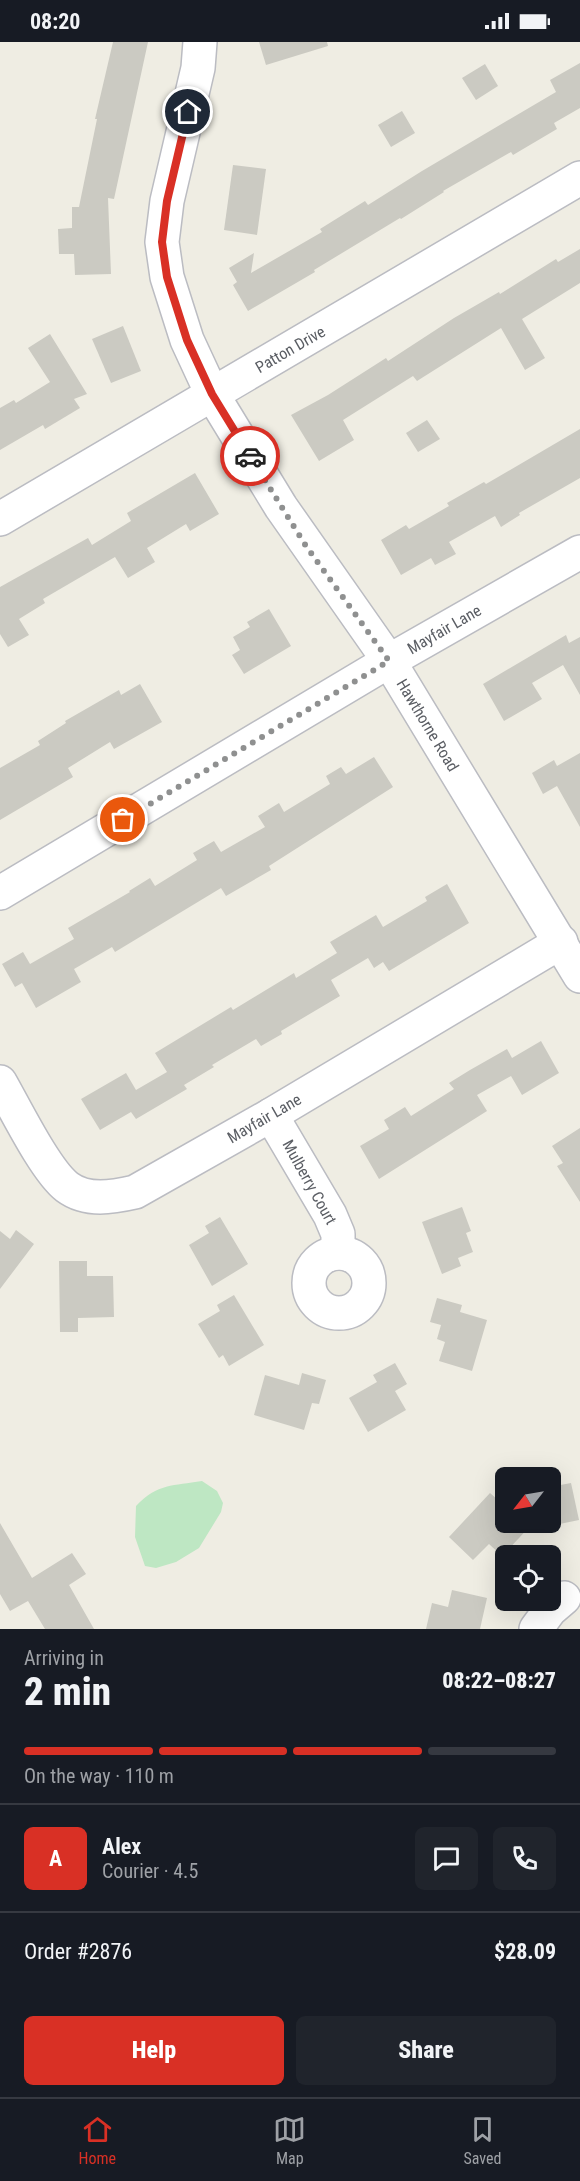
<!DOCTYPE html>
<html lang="en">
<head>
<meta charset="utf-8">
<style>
  :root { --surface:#171b24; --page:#20242c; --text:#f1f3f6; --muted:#9ea1a6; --line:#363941; --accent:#d93025 }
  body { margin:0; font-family:"Roboto Condensed",sans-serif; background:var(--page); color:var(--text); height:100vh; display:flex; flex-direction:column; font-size:22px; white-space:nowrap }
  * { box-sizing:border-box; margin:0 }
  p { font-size:20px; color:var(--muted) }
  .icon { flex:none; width:33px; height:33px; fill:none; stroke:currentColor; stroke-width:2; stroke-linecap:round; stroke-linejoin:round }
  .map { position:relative; height:1587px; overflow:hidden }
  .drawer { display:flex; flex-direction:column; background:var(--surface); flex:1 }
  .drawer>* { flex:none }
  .needle { width:39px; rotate:239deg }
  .fabs { position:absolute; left:495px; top:1425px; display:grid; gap:12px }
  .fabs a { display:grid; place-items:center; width:66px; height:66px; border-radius:9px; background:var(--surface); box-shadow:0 6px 24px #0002; font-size:30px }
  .pin { position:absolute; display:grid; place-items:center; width:51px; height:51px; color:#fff; margin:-26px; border:3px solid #fff; border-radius:50%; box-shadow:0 2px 6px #0007 }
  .courier { position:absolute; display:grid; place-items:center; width:60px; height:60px; margin:-30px; border:4px solid #d93025; border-radius:50%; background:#fff; color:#222; box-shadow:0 2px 8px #0007 }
  .overview em { font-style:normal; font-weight:800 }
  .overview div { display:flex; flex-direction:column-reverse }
  .overview { display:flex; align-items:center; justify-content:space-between; height:102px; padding:0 24px }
  h1 { font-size:39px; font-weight:800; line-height:45px }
  .bar { display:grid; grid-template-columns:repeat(4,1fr); gap:9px 6px; align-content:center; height:72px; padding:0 24px }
  .bar i { height:8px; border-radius:4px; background:var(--line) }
  .bar .on { background:var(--accent) }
  .bar p { grid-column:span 4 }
  .line { display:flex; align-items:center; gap:15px; padding:0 24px; border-top:2px solid var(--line) }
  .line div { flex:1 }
  .round { display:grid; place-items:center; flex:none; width:63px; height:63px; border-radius:9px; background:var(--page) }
  .action { display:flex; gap:12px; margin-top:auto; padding:12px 24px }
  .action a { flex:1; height:69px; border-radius:9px; background:var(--accent); color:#fff; font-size:24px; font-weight:800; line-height:69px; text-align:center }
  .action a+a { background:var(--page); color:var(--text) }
  .status { display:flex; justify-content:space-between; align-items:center; height:42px; padding:0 30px; background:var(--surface); direction:ltr }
  .status svg { height:16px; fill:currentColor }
  .menu { display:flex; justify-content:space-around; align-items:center; height:84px; border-top:2px solid var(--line); background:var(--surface); font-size:16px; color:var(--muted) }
  .menu a { display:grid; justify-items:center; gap:3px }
  .menu .on { color:var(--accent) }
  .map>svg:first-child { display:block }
  .green { fill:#bee7c3 }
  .building { fill:#cbcac2 }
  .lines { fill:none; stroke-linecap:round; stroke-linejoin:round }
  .minor-casing { stroke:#bbbcc2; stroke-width:36 }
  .minor { stroke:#fff; stroke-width:33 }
  .done { stroke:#8f9090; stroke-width:6; stroke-dasharray:0 10.8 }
  .route { stroke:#d93025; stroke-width:8 }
  .labels { text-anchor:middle; stroke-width:4.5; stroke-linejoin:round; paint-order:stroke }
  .street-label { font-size:16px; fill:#5b5e64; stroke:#fff }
</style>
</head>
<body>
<div class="status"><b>08:20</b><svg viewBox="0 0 49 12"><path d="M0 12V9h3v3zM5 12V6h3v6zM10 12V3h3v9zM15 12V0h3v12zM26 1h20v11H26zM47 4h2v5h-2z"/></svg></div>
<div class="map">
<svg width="580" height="1587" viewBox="0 0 580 1587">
  <rect width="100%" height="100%" fill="#efede3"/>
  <!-- green -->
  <path class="green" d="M202,1439L217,1449L223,1461L221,1470L199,1506L176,1520L156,1526L145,1524L135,1495L136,1464C158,1441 173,1444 202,1439Z"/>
  <!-- building -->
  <g class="building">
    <polygon points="113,0 148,0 114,157 108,156 111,232 75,233 74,212 59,212 58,187 72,186 72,165 79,165 97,77 95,77"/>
    <polygon points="259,0 327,0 328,4 266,23"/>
    <polygon points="580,21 580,66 554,81 557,87 513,113 511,110 443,149 444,150 401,177 400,176 314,228 315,230 248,269 233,243 237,240 229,226 254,211 251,231 322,190 320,187 365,159 368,163 422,129 556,50 550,38"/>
    <polygon points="485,22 498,44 476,58 462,36"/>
    <polygon points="402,69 415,91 391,105 378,83"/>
    <polygon points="233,123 266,127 257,193 224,188"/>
    <polygon points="580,207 580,241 522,277 545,316 525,328 501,286 417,339 413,334 343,378 354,398 319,419 291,373 328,353 386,316 388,319 454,276 499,250 500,252 556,217 558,220"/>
    <polygon points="123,284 141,329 111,341 92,297"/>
    <polygon points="50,292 87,352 74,357 80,366 45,387 43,383 0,408 0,366 14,358 16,361 50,340 28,306"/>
    <polygon points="427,378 440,397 418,410 406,391"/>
    <polygon points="580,387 580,436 519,471 520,473 501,485 495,474 449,500 456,512 435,523 431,516 401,533 381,498 406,483 409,487 449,464 447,461 484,440 486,442"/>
    <polygon points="195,431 219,472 190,489 186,482 147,506 155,520 128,536 115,515 43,557 45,561 19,577 29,593 8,605 0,592 0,545 88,496 92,503 131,479 127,471"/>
    <polygon points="269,567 291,604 244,632 232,613 240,608 233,595 250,585 247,580"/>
    <polygon points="566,593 569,601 580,595 580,653 563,623 532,641 542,657 504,679 483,642"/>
    <polygon points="140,642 162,680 114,707 110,700 68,726 73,735 0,778 0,726 40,703 38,699 66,681 65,679 119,648 121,653"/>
    <polygon points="580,711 580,785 557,744 543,752 532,731 554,718 557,724"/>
    <polygon points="374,715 393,745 269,824 271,828 226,854 221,846 115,910 112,905 74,927 81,940 36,966 22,941 15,945 2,922 23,910 30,922 74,897 68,886 130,850 129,849 150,836 155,844 197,818 193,811 214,799 221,810 265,785 258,774 279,761 284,770 330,742 326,734 341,725 346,732"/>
    <polygon points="447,842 469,881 389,929 383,920 374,926 368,916 331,938 340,954 281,989 282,992 261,1004 256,997 212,1023 214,1025 184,1043 187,1047 136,1077 131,1070 100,1088 81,1057 126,1031 136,1048 167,1030 155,1011 231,965 233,968 294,931 296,936 337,911 330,900 376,873 383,885 427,859 425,855"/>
    <polygon points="541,999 559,1031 522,1053 511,1034 477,1053 487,1069 379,1137 360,1104 389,1087 384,1078 405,1065 411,1074 454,1047 449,1041 470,1028 507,1007 512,1016"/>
    <polygon points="580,1086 580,1160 557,1124 563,1121 552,1104"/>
    <polygon points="462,1165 471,1189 466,1191 473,1210 458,1216 461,1224 442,1232 422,1180"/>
    <polygon points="220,1175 248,1222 212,1244 189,1203 209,1191 205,1184"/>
    <polygon points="16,1188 34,1202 0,1247 0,1189 10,1197"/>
    <polygon points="59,1219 87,1219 87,1234 113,1234 114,1275 78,1276 78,1290 60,1290"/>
    <polygon points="234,1253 264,1303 229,1324 223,1313 219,1316 198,1282 220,1269 217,1263"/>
    <polygon points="437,1256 462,1263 460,1270 487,1278 472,1329 439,1319 445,1300 437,1297 441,1283 430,1280"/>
    <polygon points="395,1321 407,1342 395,1349 406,1368 368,1390 349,1356 377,1340 373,1333"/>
    <polygon points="302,1331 326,1338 319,1362 312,1361 304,1388 254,1373 265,1333 299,1343"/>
    <polygon points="571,1441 579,1478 550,1484 550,1445"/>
    <polygon points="490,1451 506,1465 506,1480 534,1480 502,1514 489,1502 473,1518 449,1495"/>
    <polygon points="0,1481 32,1536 72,1511 86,1532 69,1543 94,1587 45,1587 28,1559 10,1569 0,1552"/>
    <polygon points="452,1548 487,1556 480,1587 426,1587 432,1561 448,1565"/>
  </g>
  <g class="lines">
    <!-- minor casing -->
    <g class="minor-casing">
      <g id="minor">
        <polyline points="200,0 198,26 167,159 162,200 167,235 187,298 212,352 281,465 389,619 580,934"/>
        <polyline points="0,477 580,136"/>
        <polyline points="0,851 389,619 580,510"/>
        <path d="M0,1040C15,1066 45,1128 67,1145C87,1160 113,1155 135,1150L271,1073L561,900"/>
        <polyline points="271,1073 330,1173 338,1192 338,1211"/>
        <circle cx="339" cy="1241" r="30"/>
        <polyline points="536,1587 550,1568 564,1556"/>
      </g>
    </g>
    <!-- minor -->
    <use href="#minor" class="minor"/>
  </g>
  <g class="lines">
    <!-- done -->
    <polyline class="done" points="123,778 389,619 306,504 250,414"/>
    <!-- route -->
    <polyline class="route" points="188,70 167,159 162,200 167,235 187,298 212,352 250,414"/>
  </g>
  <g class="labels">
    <!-- street labels -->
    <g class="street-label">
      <text transform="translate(290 307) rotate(-30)" y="6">Patton Drive</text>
      <text transform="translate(444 587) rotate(-30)" y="6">Mayfair Lane</text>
      <text transform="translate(428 683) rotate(59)" y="6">Hawthorne Road</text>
      <text transform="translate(264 1076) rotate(-30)" y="6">Mayfair Lane</text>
      <text transform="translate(310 1140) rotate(61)" y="6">Mulberry Court</text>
    </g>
  </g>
</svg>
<div class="fabs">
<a><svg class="needle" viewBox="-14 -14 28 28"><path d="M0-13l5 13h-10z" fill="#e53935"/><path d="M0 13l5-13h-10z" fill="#9ea1a6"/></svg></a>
<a><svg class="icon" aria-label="locate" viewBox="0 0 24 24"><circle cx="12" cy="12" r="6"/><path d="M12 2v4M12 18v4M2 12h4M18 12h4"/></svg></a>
</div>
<div class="pin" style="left:123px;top:778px;background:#ea580c"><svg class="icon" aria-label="bag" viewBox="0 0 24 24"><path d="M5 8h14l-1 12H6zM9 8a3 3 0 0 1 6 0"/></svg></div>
<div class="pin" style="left:188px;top:70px;background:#1f2937"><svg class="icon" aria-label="home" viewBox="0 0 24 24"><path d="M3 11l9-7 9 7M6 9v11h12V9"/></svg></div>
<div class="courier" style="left:250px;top:414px"><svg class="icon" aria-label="car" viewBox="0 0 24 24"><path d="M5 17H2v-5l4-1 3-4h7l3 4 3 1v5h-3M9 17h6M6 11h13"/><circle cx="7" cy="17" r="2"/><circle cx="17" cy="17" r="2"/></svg></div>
</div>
<section class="drawer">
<div class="overview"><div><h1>2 min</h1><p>Arriving in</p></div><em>08:22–08:27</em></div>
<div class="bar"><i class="on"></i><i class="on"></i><i class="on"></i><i></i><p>On the way · 110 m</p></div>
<div class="line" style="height:108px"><b class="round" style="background:var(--accent);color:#fff">A</b><div><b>Alex</b><p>Courier · 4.5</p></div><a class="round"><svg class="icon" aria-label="chat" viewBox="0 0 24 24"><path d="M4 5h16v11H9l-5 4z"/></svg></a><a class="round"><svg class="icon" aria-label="phone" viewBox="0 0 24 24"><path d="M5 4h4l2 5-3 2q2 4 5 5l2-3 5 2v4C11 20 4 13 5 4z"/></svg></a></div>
<div class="line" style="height:78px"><div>Order #2876</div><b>$28.09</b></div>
<div class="action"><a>Help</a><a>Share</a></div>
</section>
<nav class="menu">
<a class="on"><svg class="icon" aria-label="home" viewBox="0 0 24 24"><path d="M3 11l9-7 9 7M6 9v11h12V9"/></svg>Home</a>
<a><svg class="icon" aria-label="map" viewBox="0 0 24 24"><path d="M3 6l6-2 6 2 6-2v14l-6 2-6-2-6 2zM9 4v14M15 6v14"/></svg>Map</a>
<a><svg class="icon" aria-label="saved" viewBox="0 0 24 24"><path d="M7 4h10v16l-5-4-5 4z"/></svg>Saved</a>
</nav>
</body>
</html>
